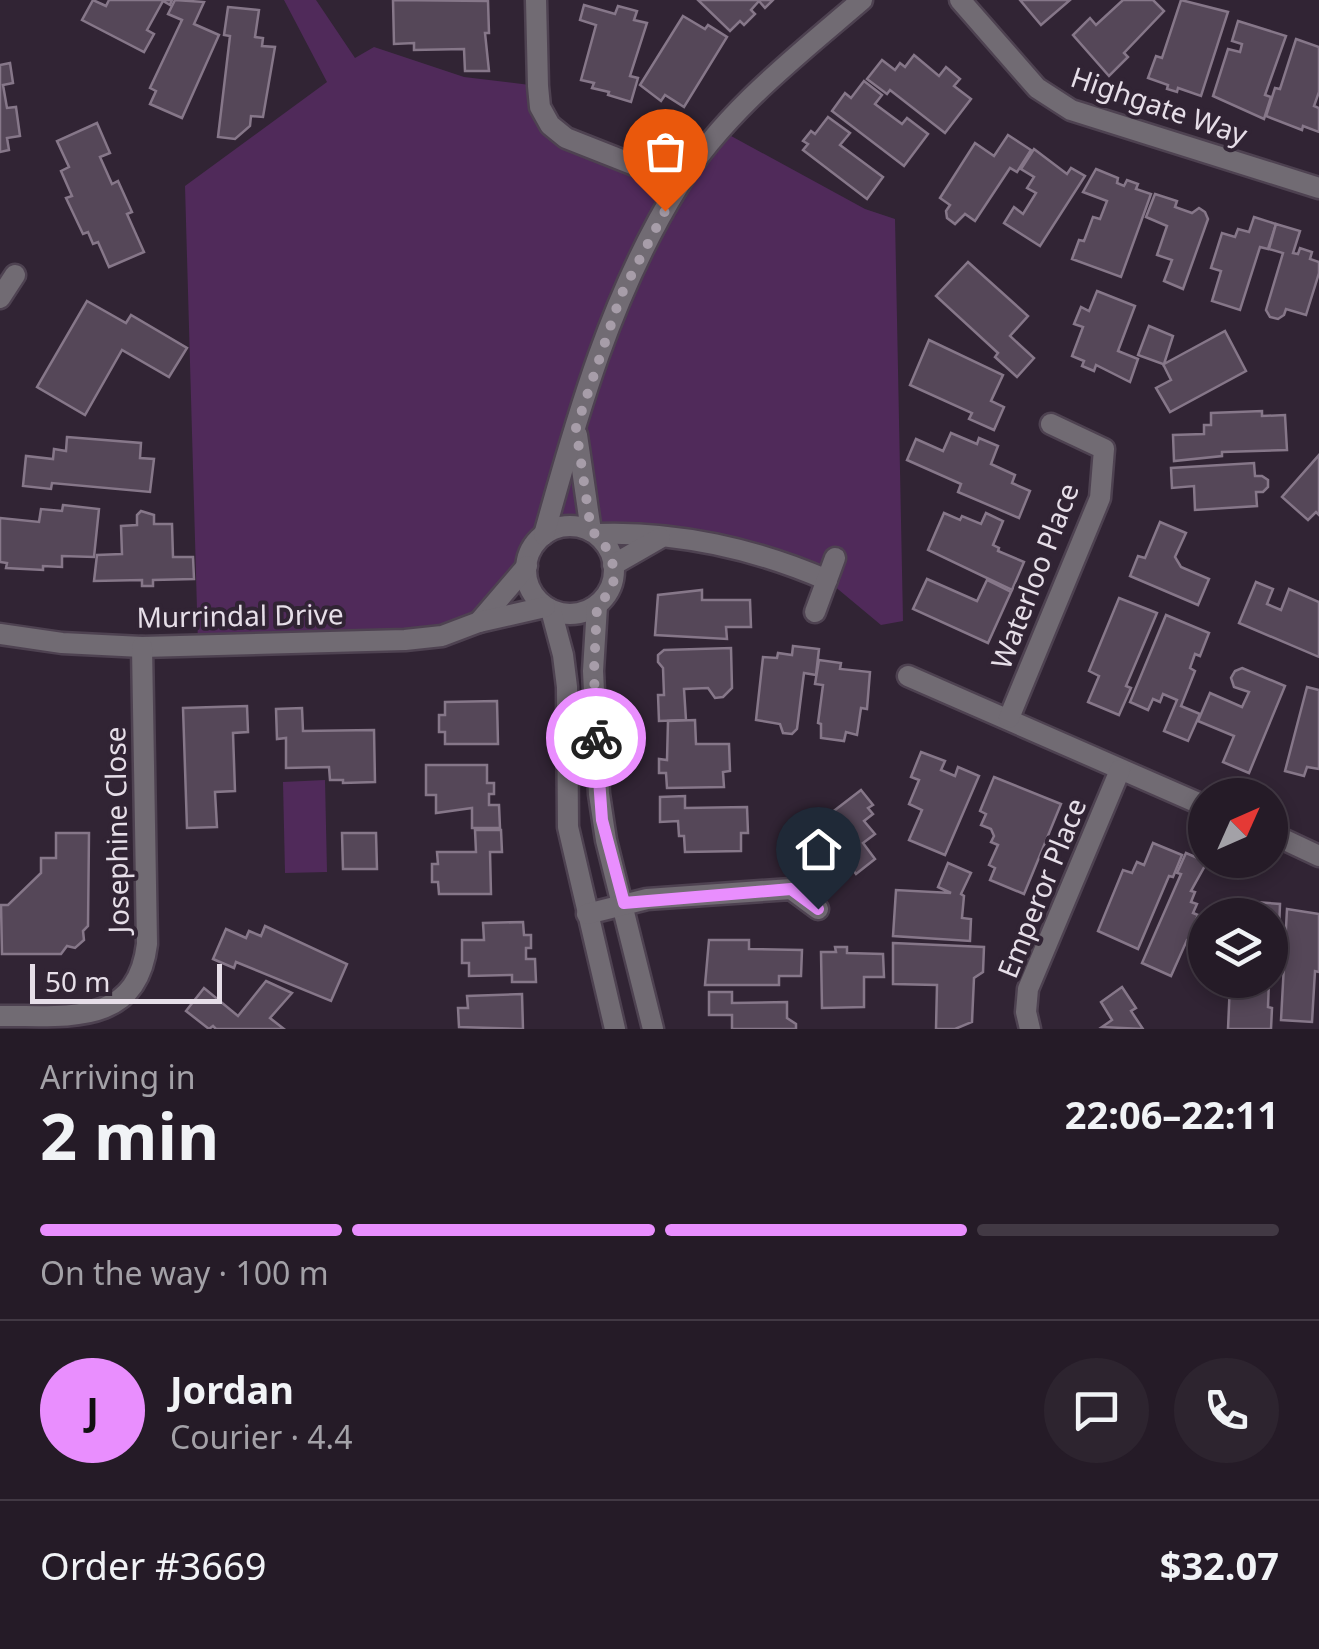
<!DOCTYPE html>
<html lang="en">
<head>
<meta charset="utf-8">
<style>
  :root { --surface:#251b27; --page:#2d242f; --text:#f1f3f6; --muted:#a3a1a7; --line:#423944; --accent:#e98efe }
  body { margin:0; font-family:"Noto Sans",sans-serif; background:var(--page); color:var(--text); height:100vh; display:flex; flex-direction:column; font-size:38px; white-space:nowrap }
  * { box-sizing:border-box; margin:0 }
  p { font-size:32px; color:var(--muted) }
  .icon { flex:none; width:55px; height:55px; fill:none; stroke:currentColor; stroke-width:2; stroke-linecap:round; stroke-linejoin:round }
  .map { position:relative; height:1029px; overflow:hidden }
  .side { display:flex; flex-direction:column; background:var(--surface); flex:1 }
  .side>* { flex:none }
  .needle { width:65px; rotate:45deg }
  .fabs { position:absolute; left:1188px; top:778px; display:grid; gap:20px }
  .fabs a { display:grid; place-items:center; width:100px; height:100px; border-radius:50%; background:var(--surface); box-shadow:0 5px 15px #0003,0 0 0 2px var(--line); font-size:50px }
  .scale { position:absolute; left:30px; bottom:25px; width:192px; box-sizing:border-box; padding-left:10px; border:5px solid #e6dee8; border-top:0; font-size:28px; line-height:35px; white-space:nowrap; color:#e6dee8; -webkit-text-stroke:8px #312434; paint-order:stroke }
  .pin { position:absolute; display:grid; place-items:center; width:85px; height:85px; color:#fff; margin:-102px -42px; border-radius:50% 50% 50% 0; rotate:-45deg; box-shadow:0 0 10px #0007 }
  .pin .icon { rotate:45deg }
  .courier { position:absolute; display:grid; place-items:center; width:100px; height:100px; margin:-50px; border:8px solid #e98efe; border-radius:50%; background:#fff; color:#222; box-shadow:0 2px 12px #0007 }
  .summary em { font-style:normal; font-weight:700 }
  .summary div { display:flex; flex-direction:column-reverse }
  .summary { display:flex; align-items:center; justify-content:space-between; height:170px; padding:0 40px }
  h1 { font-size:65px; font-weight:700; line-height:75px }
  .bar { display:grid; grid-template-columns:repeat(4,1fr); gap:15px 10px; align-content:center; height:120px; padding:0 40px }
  .bar i { height:12px; border-radius:8px; background:var(--line) }
  .bar .active { background:var(--accent) }
  .bar p { grid-column:span 4 }
  .line { display:flex; align-items:center; gap:25px; padding:0 40px; border-top:2px solid var(--line) }
  .line div { flex:1 }
  .round { display:grid; place-items:center; flex:none; width:105px; height:105px; border-radius:52px; background:var(--page) }
  .map>svg:first-child { display:block }
  .green { fill:#502a5a }
  .building { fill:#554758; stroke:#867789; stroke-width:2.5 }
  .lines { fill:none; stroke-linecap:round; stroke-linejoin:round }
  .street-casing { stroke:#4e4251; stroke-width:25 }
  .street { stroke:#716b73; stroke-width:20 }
  .done { stroke:#a79da9; stroke-width:10; stroke-dasharray:0 18 }
  .route { stroke:#e98efe; stroke-width:12 }
  .labels { text-anchor:middle; stroke-width:8; stroke-linejoin:round; paint-order:stroke }
  .street-label { font-size:28px; fill:#e6dee8; stroke:#312434 }
</style>
</head>
<body>
<div class="map">
<svg width="1319" height="1029" viewBox="0 0 1319 1029">
  <rect width="100%" height="100%" fill="#312434"/>
  <!-- green -->
  <g class="green">
    <path d="M284,0H316L355,58L374,47L464,77L538,86L550,125L679,183L722,131L865,209L895,219L903,621L881,625L827,580L772,556L597,534C574,526 547,522 533,548C529,556 529,563 523,570C505,590 485,609 466,628L198,645L185,186L327,82Z"/>
    <polygon points="325,780 327,872 285,873 283,782"/>
  </g>
  <!-- building -->
  <g class="building">
    <polygon points="93,0 106,6 109,0 172,0 170,5 163,1 147,30 154,34 144,52 82,20"/>
    <polygon points="175,0 204,2 194,24 219,35 182,118 150,104 156,91 150,88 182,20 168,14"/>
    <polygon points="393,0 488,1 489,33 485,33 489,71 465,71 464,49 414,50 414,43 394,44"/>
    <polygon points="698,0 773,0 765,8 759,1 751,10 755,14 744,25 740,21 730,31"/>
    <polygon points="1020,0 1070,0 1041,25"/>
    <polygon points="1123,0 1153,0 1164,11 1124,53 1128,57 1109,76 1073,35 1090,18 1096,25"/>
    <polygon points="1181,0 1228,12 1201,96 1178,88 1177,92 1167,89 1168,85 1148,78 1156,56 1162,58"/>
    <polygon points="584,5 615,14 618,6 637,11 634,20 647,23 630,76 638,78 631,102 608,95 609,92 592,88 594,83 581,80 596,25 580,20"/>
    <polygon points="228,7 259,10 255,37 263,38 262,46 275,47 263,117 251,116 250,126 235,139 218,137 230,36 224,35"/>
    <polygon points="683,16 705,29 708,25 727,37 684,107 665,95 661,101 640,85"/>
    <polygon points="1238,21 1286,36 1265,95 1271,97 1264,119 1213,96 1228,49 1240,52 1242,44 1232,41"/>
    <polygon points="1296,39 1319,47 1319,92 1314,106 1319,108 1319,132 1303,126 1302,130 1266,116 1275,88 1280,89"/>
    <polygon points="914,55 939,76 946,67 960,79 954,86 971,99 945,133 890,90 887,94 867,79 882,60 895,70 900,63 905,67"/>
    <polygon points="10,63 13,83 3,85 7,108 16,107 20,136 7,138 9,150 0,152 0,65"/>
    <polygon points="864,81 882,95 875,104 902,124 907,118 928,134 904,166 832,111 845,93 851,98"/>
    <polygon points="828,117 850,133 840,145 883,177 867,199 803,150 808,144 803,141 811,131 815,134"/>
    <polygon points="97,123 110,153 100,157 112,184 118,181 132,212 127,214 144,252 109,267 98,242 93,244 88,232 83,234 66,198 72,196 61,171 69,167 57,141"/>
    <polygon points="1008,135 1031,150 1017,172 1010,168 975,221 965,214 955,224 947,218 946,211 950,205 940,198 975,143 994,156"/>
    <polygon points="1034,149 1067,174 1071,168 1085,176 1040,246 1004,223 1014,207 1023,214 1036,193 1027,188 1034,177 1021,169"/>
    <polygon points="1096,169 1118,178 1117,183 1124,186 1127,180 1138,184 1136,189 1151,194 1121,277 1072,259 1079,240 1084,241 1093,217 1100,219 1107,201 1083,192"/>
    <polygon points="1155,194 1177,201 1175,207 1192,213 1199,208 1205,212 1208,219 1183,289 1164,281 1172,260 1157,255 1167,226 1146,217"/>
    <polygon points="1254,217 1276,224 1268,249 1260,247 1240,310 1212,301 1221,271 1211,268 1222,233 1235,237 1238,229 1249,232"/>
    <polygon points="1276,224 1300,231 1293,253 1298,254 1300,248 1312,252 1310,259 1319,262 1319,273 1306,315 1286,309 1284,315 1278,319 1270,317 1266,310 1283,253 1269,249"/>
    <polygon points="968,262 1028,316 1010,336 1034,358 1017,377 995,357 998,353 936,296"/>
    <polygon points="1097,291 1135,306 1118,351 1138,359 1130,382 1096,365 1094,371 1082,366 1084,361 1072,356 1083,327 1074,324 1081,307 1089,311"/>
    <polygon points="87,301 126,323 131,315 187,348 169,377 122,350 85,415 37,387"/>
    <polygon points="1149,326 1173,336 1164,364 1225,331 1246,371 1170,412 1156,388 1171,380 1163,364 1138,355"/>
    <polygon points="929,340 1003,375 991,401 1004,407 994,430 969,419 972,413 910,385"/>
    <polygon points="1262,411 1262,416 1285,415 1287,450 1222,452 1222,456 1174,461 1173,435 1204,434 1204,425 1211,425 1211,413"/>
    <polygon points="951,433 977,444 979,438 998,446 991,464 1015,475 1012,483 1030,491 1019,518 958,492 961,484 907,460 916,439 943,451"/>
    <polygon points="67,437 141,443 140,458 154,459 150,492 52,483 51,489 23,486 26,456 53,459 54,449 66,451"/>
    <polygon points="1319,455 1319,515 1316,512 1308,520 1282,497"/>
    <polygon points="1254,463 1255,476 1262,476 1268,480 1268,487 1263,492 1256,492 1257,506 1195,510 1194,486 1172,488 1171,468"/>
    <polygon points="63,505 99,509 94,557 62,556 62,567 43,566 43,570 6,568 7,563 0,562 0,518 39,522 41,509 62,511"/>
    <polygon points="141,511 154,515 154,524 172,524 173,557 193,557 194,579 153,580 153,586 142,586 142,580 94,581 97,555 122,554 121,526 137,525 137,515"/>
    <polygon points="944,513 960,520 962,516 981,524 986,513 1003,521 993,545 999,548 998,551 1024,562 1012,590 928,550"/>
    <polygon points="1160,522 1186,533 1175,557 1181,567 1209,579 1198,605 1130,576 1138,556 1145,558"/>
    <polygon points="927,579 977,601 987,580 1011,592 988,643 913,609"/>
    <polygon points="1256,582 1273,589 1267,604 1281,610 1289,589 1319,602 1319,657 1239,623"/>
    <polygon points="702,590 702,600 750,600 751,627 726,627 727,639 655,635 658,595"/>
    <polygon points="1119,598 1157,613 1126,686 1131,688 1119,715 1088,702 1099,676 1089,671"/>
    <polygon points="1166,615 1209,633 1200,656 1195,654 1190,668 1195,671 1181,706 1200,714 1188,741 1164,731 1177,700 1163,694 1160,702 1153,699 1148,710 1130,702"/>
    <polygon points="793,646 819,649 816,675 804,673 797,729 792,734 783,733 780,724 756,720 763,657 777,658 778,653 792,655"/>
    <polygon points="731,648 732,688 723,697 715,698 708,688 684,689 686,720 659,721 658,695 664,695 663,668 658,662 658,655 664,650"/>
    <polygon points="819,660 841,663 840,669 870,672 867,709 861,708 857,735 846,732 844,741 821,738 821,724 818,723 823,685 815,684"/>
    <polygon points="1242,668 1285,686 1249,773 1223,762 1234,736 1198,721 1210,693 1242,707 1249,692 1234,687 1231,678 1235,671"/>
    <polygon points="1307,687 1319,690 1319,769 1307,767 1304,776 1285,771"/>
    <polygon points="497,701 498,744 445,744 445,732 439,732 439,715 445,715 445,702"/>
    <polygon points="247,706 248,732 233,733 235,791 215,792 217,827 187,828 183,708"/>
    <polygon points="302,708 303,731 374,730 375,782 343,783 343,780 330,780 329,767 286,768 286,738 277,739 276,709"/>
    <polygon points="695,720 696,744 729,744 730,771 723,772 724,787 667,788 666,773 659,773 659,759 667,760 668,721"/>
    <polygon points="921,752 945,761 941,770 955,776 958,767 979,776 945,855 909,840 922,810 909,804 919,780 911,777"/>
    <polygon points="426,765 487,765 487,783 494,783 494,794 489,794 489,805 499,805 500,828 472,828 472,808 436,813 436,795 426,795"/>
    <polygon points="994,777 1061,804 1024,894 990,880 995,868 989,865 998,845 991,842 994,836 991,829 981,825 986,814 980,811"/>
    <polygon points="861,790 873,805 868,808 873,814 864,821 875,834 863,843 875,859 856,874 843,857 839,860 813,827"/>
    <polygon points="685,796 685,808 747,807 748,833 741,833 741,851 685,852 684,836 679,836 678,821 660,822 660,797"/>
    <polygon points="475,830 501,830 502,852 490,852 491,894 439,894 438,882 432,882 432,864 438,864 437,852 476,852"/>
    <polygon points="56,833 89,833 88,926 83,931 84,940 75,948 67,946 61,954 2,954 1,905 8,905 41,873 41,858 56,858"/>
    <polygon points="342,833 376,833 377,869 343,869"/>
    <polygon points="1153,843 1182,855 1173,877 1169,876 1138,949 1098,931 1123,870 1132,873 1137,862 1144,865"/>
    <polygon points="1186,853 1207,862 1191,891 1195,892 1191,902 1197,904 1193,913 1198,915 1193,927 1201,934 1198,941 1187,940 1171,976 1142,963 1181,874 1177,873"/>
    <polygon points="948,863 971,873 961,894 964,896 962,918 971,919 970,941 893,936 896,890 951,893 938,887"/>
    <polygon points="1255,902 1280,904 1279,931 1275,930 1273,959 1270,962 1270,915 1255,915"/>
    <polygon points="1287,909 1319,914 1319,972 1315,971 1312,1022 1281,1020"/>
    <polygon points="523,922 524,935 531,935 531,948 526,948 526,959 535,959 536,982 512,982 512,975 469,976 469,963 462,963 462,940 484,940 483,923"/>
    <polygon points="265,926 347,964 331,1001 236,962 234,968 213,959 226,929 246,938 249,931 261,936"/>
    <polygon points="709,940 749,940 749,949 802,950 801,976 779,976 779,985 705,985"/>
    <polygon points="893,943 984,947 983,972 974,978 972,1022 955,1029 936,1029 937,985 893,984"/>
    <polygon points="835,947 847,947 847,953 883,954 884,977 864,977 864,1007 822,1008 821,952 836,952"/>
    <polygon points="1223,980 1269,980 1268,1007 1272,1008 1271,1029 1228,1029 1230,983 1223,983"/>
    <polygon points="266,981 292,993 270,1018 284,1029 216,1029 213,1026 209,1029 186,1011 204,988 238,1016"/>
    <polygon points="1122,987 1136,1008 1131,1011 1143,1029 1102,1027 1112,1020 1101,1002"/>
    <polygon points="709,992 732,992 732,1003 787,1002 787,1018 796,1024 796,1029 732,1029 732,1015 709,1015"/>
    <polygon points="522,994 523,1029 459,1027 458,1008 468,1008 467,996"/>
  </g>
  <g class="lines">
    <!-- street casing -->
    <g class="street-casing">
      <g id="street">
        <polyline points="536,0 538,86 540,107 550,125 566,138 680,183"/>
        <polyline points="960,0 1037,88 1071,110 1319,188"/>
        <polyline points="0,298 15,275"/>
        <polyline points="577,435 591,531"/>
        <circle cx="570" cy="570" r="44"/>
        <path d="M597,534C676,531 756,549 827,580"/>
        <path d="M544,535C577,415 612,292 679,185C724,112 798,55 862,0"/>
        <polyline points="613,565 660,538"/>
        <polyline points="597,606 593,671 599,794 606,840 653,1029"/>
        <polyline points="551,610 563,655 567,687 568,827 615,1029"/>
        <polyline points="815,612 835,558"/>
        <polyline points="479,622 527,566"/>
        <polyline points="0,634 62,643 142,647 405,640 442,636 479,622 545,607"/>
        <polyline points="908,676 1205,806"/>
        <polyline points="1009,718 1100,498 1104,449 1051,424"/>
        <polyline points="1270,833 1319,856"/>
        <polyline points="587,914 647,899 791,889 818,909"/>
        <path d="M0,1016C65,1015 137,1028 147,944L142,647"/>
        <polyline points="1030,1029 1026,1012 1028,989 1120,770"/>
      </g>
    </g>
    <!-- street -->
    <use href="#street" class="street"/>
  </g>
  <g class="lines">
    <!-- done -->
    <polyline class="done" points="596,738 594,671 597,606 608,594 614,580 613,565 604,543 591,530 576,428 621,295 665,211"/>
    <!-- route -->
    <polyline class="route" points="596,738 602,820 624,903 791,889 818,909"/>
  </g>
  <g class="labels">
    <!-- street labels -->
    <g class="street-label">
      <text transform="translate(1159 106) rotate(19)" y="10">Highgate Way</text>
      <text transform="translate(1035 576) rotate(-69)" y="10">Waterloo Place</text>
      <text transform="translate(240 616) rotate(-1)" y="10">Murrindal Drive</text>
      <text transform="translate(117 830) rotate(-91)" y="10">Josephine Close</text>
      <text transform="translate(1042 888) rotate(-68)" y="10">Emperor Place</text>
    </g>
  </g>
</svg>
<div class="fabs">
<a><svg class="needle" viewBox="-14 -14 28 28"><path d="M0-13l5 13h-10z" fill="#e53935"/><path d="M0 13l5-13h-10z" fill="#a3a1a7"/></svg></a>
<a><svg class="icon" aria-label="layers" viewBox="0 0 24 24"><path d="M12 4l9 5-9 5-9-5zM3 14l9 5 9-5"/></svg></a>
</div>
<div class="scale">50 m</div>
<div class="pin" style="left:665px;top:211px;background:#ea580c"><svg class="icon" aria-label="bag" viewBox="0 0 24 24"><path d="M5 8h14l-1 12H6zM9 8a3 3 0 0 1 6 0"/></svg></div>
<div class="pin" style="left:818px;top:909px;background:#1f2937"><svg class="icon" aria-label="home" viewBox="0 0 24 24"><path d="M3 11l9-7 9 7M6 9v11h12V9"/></svg></div>
<div class="courier" style="left:596px;top:738px"><svg class="icon" aria-label="bike" viewBox="0 0 24 24"><circle cx="6" cy="16" r="4"/><circle cx="18" cy="16" r="4"/><path d="M6 16l4-8h5l3 8M10 8l3 8H6M13 5h3"/></svg></div>
</div>
<section class="side">
<div class="summary"><div><h1>2 min</h1><p>Arriving in</p></div><em>22:06–22:11</em></div>
<div class="bar"><i class="active"></i><i class="active"></i><i class="active"></i><i></i><p>On the way · 100 m</p></div>
<div class="line" style="height:180px"><b class="round" style="background:var(--accent);color:#111">J</b><div><b>Jordan</b><p>Courier · 4.4</p></div><a class="round"><svg class="icon" aria-label="chat" viewBox="0 0 24 24"><path d="M4 5h16v11H9l-5 4z"/></svg></a><a class="round"><svg class="icon" aria-label="phone" viewBox="0 0 24 24"><path d="M5 4h4l2 5-3 2q2 4 5 5l2-3 5 2v4C11 20 4 13 5 4z"/></svg></a></div>
<div class="line" style="height:130px"><div>Order #3669</div><b>$32.07</b></div>
</section>
</body>
</html>
